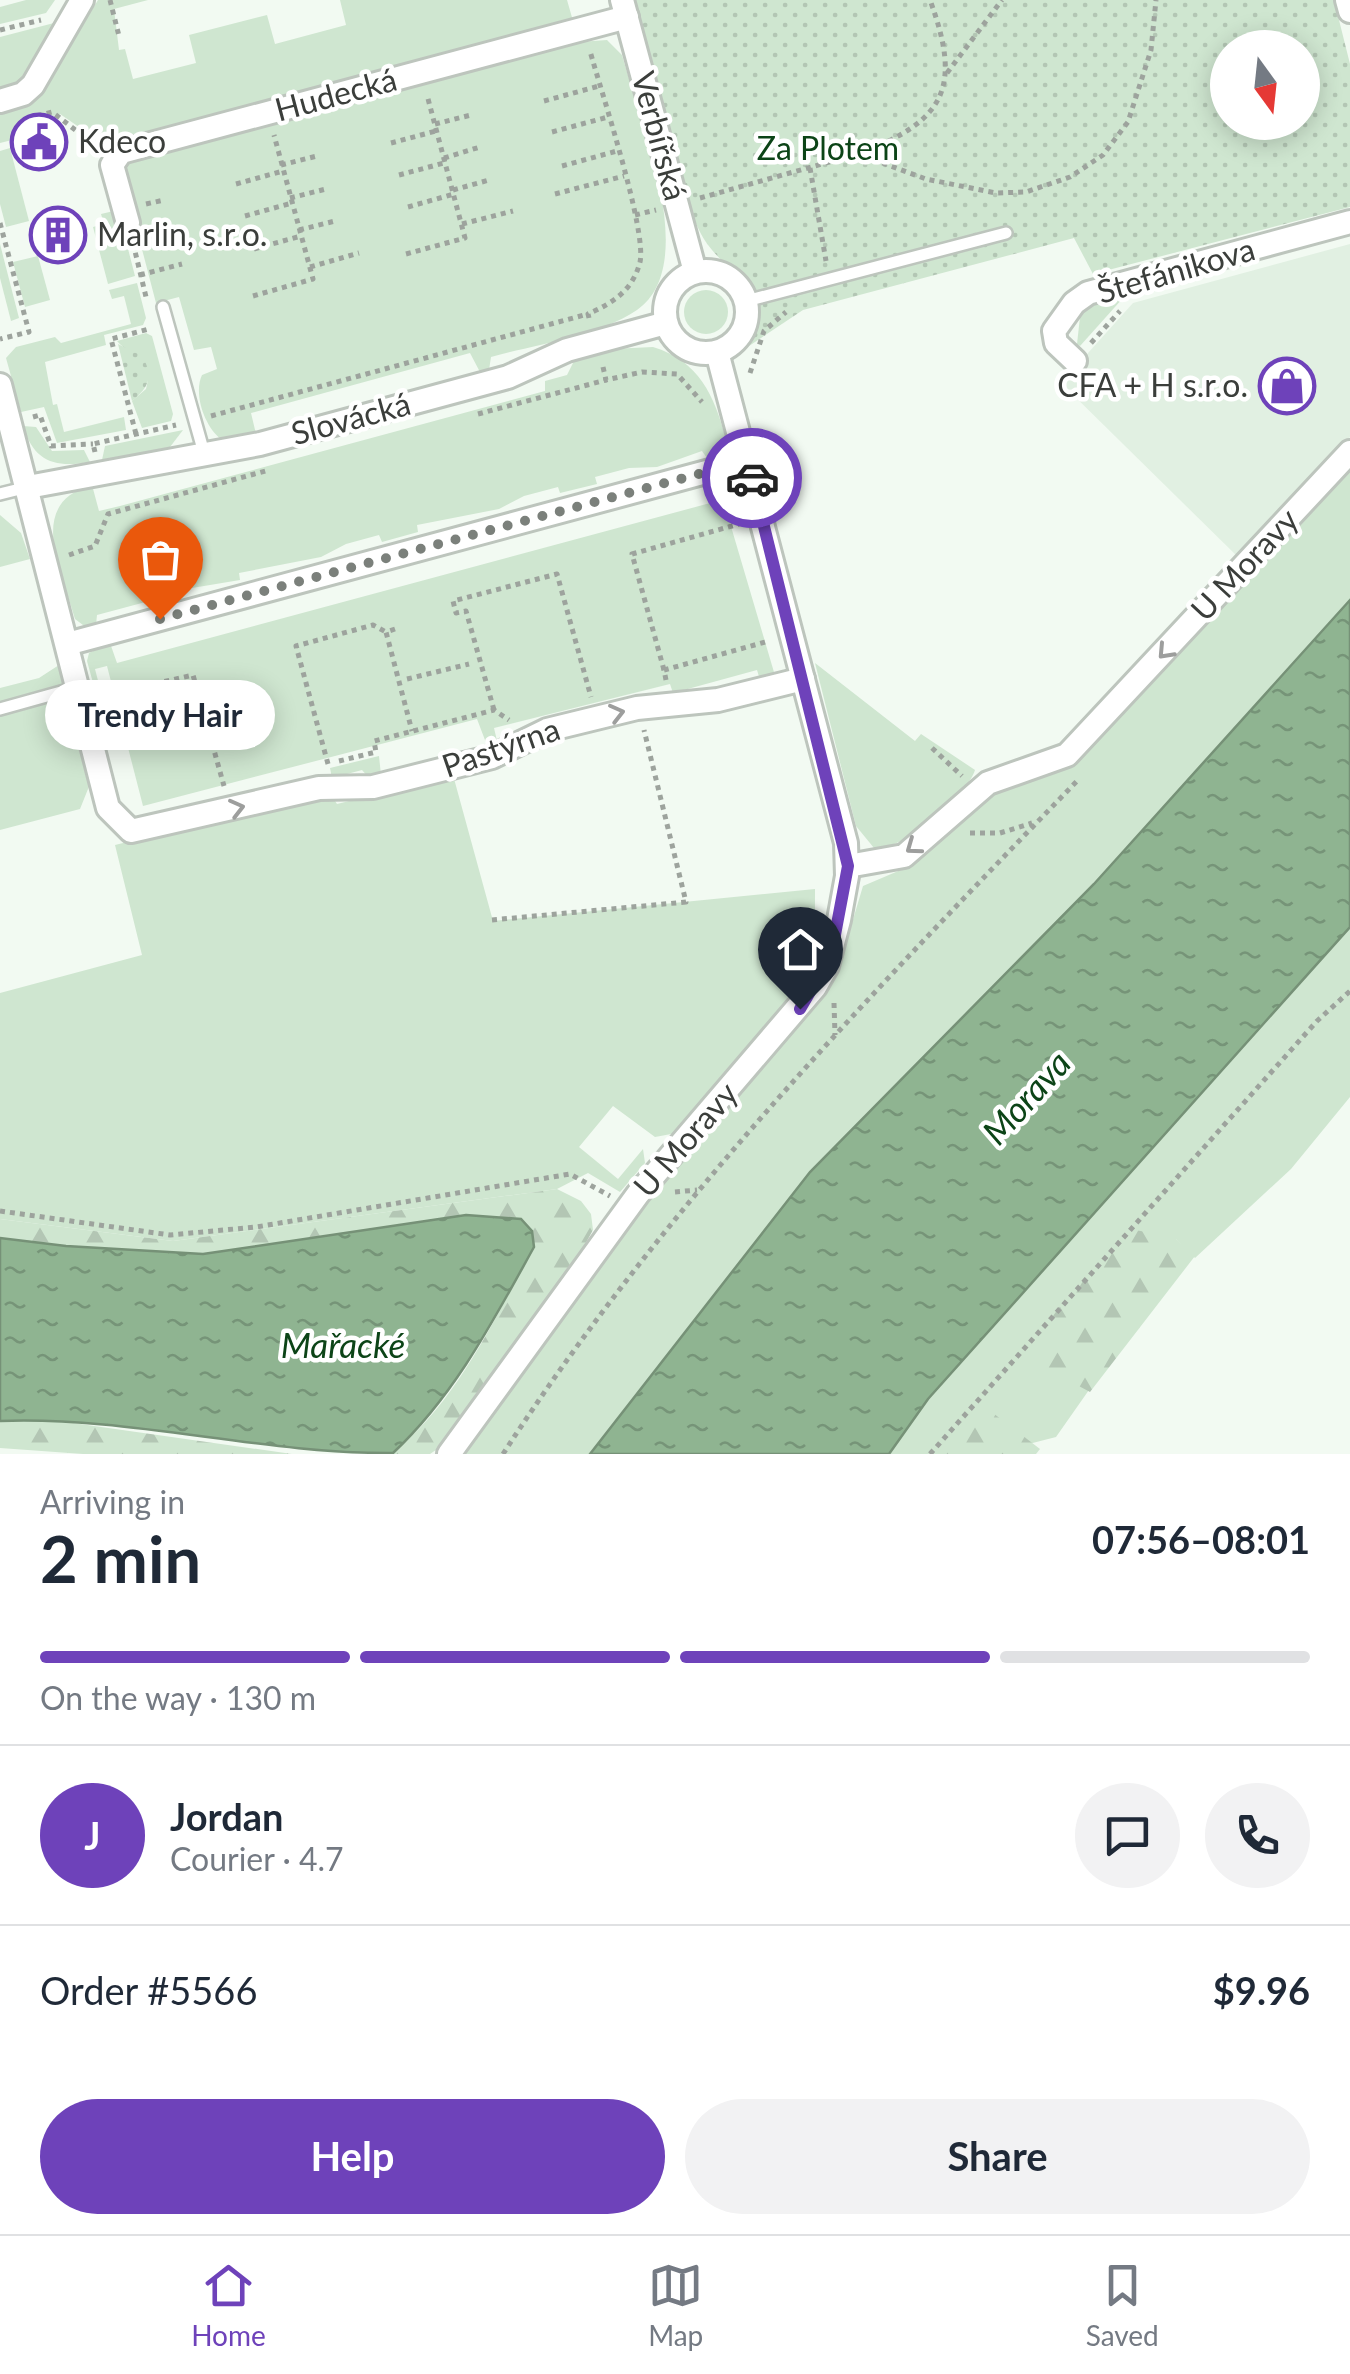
<!DOCTYPE html>
<html lang="en">
<head>
<meta charset="utf-8">
<style>
  :root { --surface:#fff; --page:#f2f2f3; --text:#1f2937; --muted:#747a83; --line:#e0e1e3; --accent:#6e42ba }
  body { margin:0; font-family:Lato,sans-serif; background:var(--page); color:var(--text); height:100vh; display:flex; flex-direction:column; font-size:38px; white-space:nowrap }
  * { box-sizing:border-box; margin:0 }
  p { font-size:32px; color:var(--muted) }
  .icon { flex:none; width:55px; height:55px; fill:none; stroke:currentColor; stroke-width:2; stroke-linecap:round; stroke-linejoin:round }
  .map { position:relative; height:1454px; overflow:hidden }
  .drawer { display:flex; flex-direction:column; background:var(--surface); flex:1 }
  .drawer>* { flex:none }
  .needle { width:65px; rotate:165deg }
  .fabs { position:absolute; left:1210px; top:30px; display:grid; gap:20px }
  .fabs a { display:grid; place-items:center; width:110px; height:110px; border-radius:50%; background:var(--surface); box-shadow:0 5px 25px #0003; font-size:50px }
  .pin { position:absolute; display:grid; place-items:center; width:85px; height:85px; color:#fff; margin:-102px -42px; border-radius:50% 50% 50% 0; rotate:-45deg; box-shadow:0 0 10px #0007 }
  .pin .icon { rotate:45deg }
  .courier { position:absolute; display:grid; place-items:center; width:100px; height:100px; margin:-50px; border:8px solid #6e42ba; border-radius:50%; background:#fff; color:#222; box-shadow:0 2px 12px #0007 }
  .bubble { position:absolute; height:70px; border-radius:35px; background:var(--surface); box-shadow:0 5px 25px #0003; font-size:32px; font-weight:700; line-height:70px; text-align:center }
  .overview em { font-style:normal; font-weight:700 }
  .overview div { display:flex; flex-direction:column-reverse }
  .overview { display:flex; align-items:center; justify-content:space-between; height:170px; padding:0 40px }
  h1 { font-size:65px; font-weight:700; line-height:75px }
  .bar { display:grid; grid-template-columns:repeat(4,1fr); gap:15px 10px; align-content:center; height:120px; padding:0 40px }
  .bar i { height:12px; border-radius:8px; background:var(--line) }
  .bar .on { background:var(--accent) }
  .bar p { grid-column:span 4 }
  .line { display:flex; align-items:center; gap:25px; padding:0 40px; border-top:2px solid var(--line) }
  .line div { flex:1 }
  .round { display:grid; place-items:center; flex:none; width:105px; height:105px; border-radius:52px; background:var(--page) }
  .action { display:flex; gap:20px; margin-top:auto; padding:20px 40px }
  .action a { flex:1; height:115px; border-radius:60px; background:var(--accent); color:#fff; font-size:40px; font-weight:700; line-height:115px; text-align:center }
  .action a+a { background:var(--page); color:var(--text) }
  .tab-bar { display:flex; justify-content:space-around; align-items:center; height:140px; border-top:2px solid var(--line); background:var(--surface); font-size:28px; color:var(--muted) }
  .tab-bar a { display:grid; justify-items:center; gap:5px }
  .tab-bar .on { color:var(--accent) }
  .map>svg:first-child { display:block }
  .built { fill:#e1f0e2 }
  .grass { fill:#cfe6d0 }
  .forest { fill:url(#forest-firs) }
  .park { fill:url(#park-dots); fill-rule:evenodd }
  .water { fill:url(#water-ripples); stroke:#769177; stroke-width:2.5 }
  .lines { fill:none; stroke-linecap:round; stroke-linejoin:round }
  .service-casing { stroke:#bdc5bd; stroke-width:16 }
  .minor-casing { stroke:#bdc5bd; stroke-width:28 }
  .path { stroke:#9da39d; stroke-width:5; stroke-dasharray:5 5; stroke-linecap:butt }
  .service { stroke:#fff; stroke-width:11 }
  .minor { stroke:#fff; stroke-width:22 }
  .oneway { stroke:#9d9e9d }
  .done { stroke:#7b807b; stroke-width:10; stroke-dasharray:0 18 }
  .route { stroke:#6e42ba; stroke-width:12 }
  .labels { text-anchor:middle; stroke-width:9; stroke-linejoin:round; paint-order:stroke }
  .street-label { font-size:32px; fill:#3b3e3b; stroke:#fff }
  .poi-label { font-size:32px; fill:#3b3e3b; stroke:#fff; text-anchor:start }
  .park-label { font-size:32px; fill:#0c4417; stroke:#fff }
  .water-label { font-size:35px; font-style:italic; fill:#0c4417; stroke:#fff }
</style>
</head>
<body>
<div class="map">
<svg width="1350" height="1454" viewBox="0 0 1350 1454">
  <defs>
    <pattern id="forest-firs" width="22" height="20" patternUnits="userSpaceOnUse" patternTransform="scale(2.5)"><rect width="22" height="20" fill="#cfe6d0"/><path d="M5 1l3.5 6h-7zM16 11l3.5 6h-7z" fill="#b3c6b4"/></pattern>
    <pattern id="park-dots" width="8" height="8" patternUnits="userSpaceOnUse" patternTransform="scale(2.5)"><rect width="8" height="8" fill="#cfe6d0"/><path d="M2 2h.1M6 6h.1" fill="none" stroke="#b3c6b4" stroke-width="1.8" stroke-linecap="round"/></pattern>
    <pattern id="water-ripples" width="26" height="14" patternUnits="userSpaceOnUse" patternTransform="scale(2.5)"><rect width="26" height="14" fill="#8fb491"/><path d="M2 4q2-2 4 0t4 0M15 11q2-2 4 0t4 0" fill="none" stroke="#769478"/></pattern>
  </defs>
  <rect width="100%" height="100%" fill="#f2faf2"/>
  <!-- built -->
  <polygon class="built" points="1350,244 1350,437 1240,559 1061,383 1133,303"/>
  <!-- grass -->
  <g class="grass">
    <polygon points="26,0 55,0 46,13 0,24 0,7"/>
    <path d="M98,0H148L114,9L119,50L125,49L133,79L196,63L189,35L267,15L275,44L346,25L340,0H567L579,42L607,40L622,55C639,117 702,265 637,310C597,337 537,344 491,357L489,370L481,374L470,353L251,413L256,434L221,439C205,427 193,394 202,375L217,369L211,347L194,350L179,297L156,303L112,134L95,138L60,114L21,125L24,137L0,143V114L32,103L40,95Z"/>
    <polygon points="54,23 22,80 0,90 0,37"/>
    <polygon points="10,148 29,221 6,227 0,204 0,151"/>
    <polygon points="118,210 135,276 108,284 93,227 104,224 101,214"/>
    <polygon points="0,244 19,318 11,321 0,278"/>
    <polygon points="38,256 50,300 25,307 13,262"/>
    <polygon points="137,283 146,318 143,325 104,335 106,345 45,362 53,405 57,404 64,432 124,417 126,430 57,443 44,407 21,412 6,358 16,347 55,337 61,343 131,324 124,296 112,299 109,290"/>
    <circle cx="706" cy="312" r="22"/>
    <polygon points="1123,298 1080,346 1077,344 1080,317 1089,305"/>
    <path d="M146,333L152,336L173,414L171,421L142,428L132,401L146,389C155,358 133,359 117,341Z"/>
    <path d="M653,347C699,361 714,395 726,439L718,459L709,461L702,451L657,467L629,468L595,477L597,484L560,493L558,487L524,496L499,509L417,525L418,532L382,542L379,535L346,544L321,557L239,573L240,580L168,592V596L97,615L96,625L87,628L75,619C62,571 25,503 92,485L99,511L120,506L545,391V381L567,375L575,359L611,349Z"/>
    <path d="M23,426L36,427L52,451L84,450L90,462C55,468 34,462 23,426Z"/>
    <polygon points="183,430 170,447 102,460 105,446"/>
    <polygon points="1350,463 1350,600 1094,884 810,1172 590,1454 456,1454 614,1241 826,989 843,953 863,886 910,866 994,792 1063,765"/>
    <polygon points="717,479 776,679 761,683 757,670 673,693 670,684 494,728 498,745 488,748 477,719 143,806 107,666 95,669 103,700 98,701 87,661 89,653 110,643 117,663 714,502 709,484"/>
    <polygon points="0,515 21,533 30,559 0,567"/>
    <path d="M815,663L915,741L921,734L975,770C967,796 902,852 874,848L856,826Z"/>
    <polygon points="59,665 90,784 80,809 0,830 0,688 39,678"/>
    <polygon points="379,756 381,775 370,779 362,770 332,778 330,768"/>
    <path d="M453,775L493,921L815,889V915L826,922C816,984 781,1016 739,1057C717,1079 699,1106 682,1132L655,1137L613,1106L579,1147L618,1179L643,1149L645,1163L620,1192L588,1173L557,1189L173,1241L0,1219V993L142,955L115,845L319,795H331L337,804Z"/>
    <polygon points="1350,927 1350,1097 1291,1169 1195,1258 1176,1239 1103,1370 1056,1437 990,1454 889,1454 928,1399"/>
  </g>
  <!-- forest -->
  <g class="forest">
    <path d="M557,1189L581,1201L591,1214L593,1230L563,1284L449,1441L430,1454H391C457,1403 494,1319 534,1247L466,1215L203,1254L66,1246L0,1238V1219L173,1241Z"/>
    <path d="M1135,1230L1174,1237L1195,1256L1090,1392L1038,1364C1027,1325 1107,1256 1135,1230Z"/>
    <polygon points="993,1413 1040,1449 1036,1454 941,1454 972,1418"/>
    <polygon points="45,1419 292,1454 83,1454 0,1448 0,1421"/>
  </g>
  <!-- park -->
  <g class="park">
    <path d="M634,0H1334L1350,64V207L1093,274L1074,238L803,310L749,346C774,274 724,281 699,230C686,205 681,176 674,149C661,99 647,50 634,0ZM1228,48H1302V122H1228Z"/>
    <path d="M118,344L142,356C154,376 149,387 132,401Z"/>
  </g>
  <!-- water -->
  <g class="water">
    <polygon points="1350,600 1350,927 928,1399 889,1454 590,1454 810,1172 1094,884"/>
    <path d="M466,1215L521,1219L532,1231L534,1247C493,1321 455,1395 393,1453C260,1454 132,1416 0,1421V1238L66,1246L203,1254Z"/>
  </g>
  <g class="lines">
    <!-- service casing -->
    <g class="service-casing">
      <g id="service">
        <polyline points="746,301 1006,233"/>
        <polyline points="163,307 204,453"/>
        <polyline points="0,494 28,487"/>
        <polyline points="0,709 79,687"/>
      </g>
    </g>
    <!-- minor casing -->
    <g class="minor-casing">
      <g id="minor">
        <polyline points="622,0 695,272"/>
        <polyline points="1347,0 1350,11"/>
        <polyline points="0,101 23,94 33,85 82,0"/>
        <polyline points="128,223 112,165 121,152 627,17"/>
        <circle cx="706" cy="312" r="41"/>
        <polyline points="1075,361 1056,343 1054,331 1074,303 1088,293 1350,222"/>
        <polyline points="0,385 108,808 131,831 319,788 373,787 492,757 547,730 637,708 718,700 803,679"/>
        <polyline points="28,487 260,444 508,377 567,350 666,323"/>
        <polyline points="67,644 747,461"/>
        <polyline points="848,866 904,856 988,783 1067,755 1350,452"/>
        <polyline points="449,1454 638,1194 815,987 827,966 839,920 847,876 846,843 717,352"/>
      </g>
    </g>
    <!-- path -->
    <g class="path">
      <polyline points="110,0 119,36"/>
      <polyline points="0,30 41,20"/>
      <polyline points="947,73 1002,0"/>
      <polyline points="544,101 599,86"/>
      <polyline points="37,116 52,112 95,145"/>
      <polyline points="435,124 471,115"/>
      <polyline points="552,132 608,117"/>
      <polyline points="391,143 436,131"/>
      <path d="M861,153C946,120 962,87 930,0"/>
      <polyline points="444,158 480,147"/>
      <polyline points="281,165 317,156"/>
      <polyline points="562,166 617,151"/>
      <polyline points="810,168 826,261"/>
      <polyline points="399,175 444,163"/>
      <polyline points="236,184 283,171"/>
      <polyline points="453,190 489,180"/>
      <polyline points="555,194 624,176"/>
      <polyline points="290,198 326,189"/>
      <polyline points="700,198 858,154 926,179 996,193 1026,192 1070,177 1103,155 1128,122 1151,50 1156,0"/>
      <polyline points="146,204 164,200"/>
      <polyline points="408,207 454,194"/>
      <polyline points="635,215 656,210"/>
      <polyline points="245,216 292,203"/>
      <polyline points="0,223 29,332 0,339"/>
      <polyline points="462,224 513,211"/>
      <polyline points="299,230 335,221"/>
      <polyline points="150,237 173,231"/>
      <polyline points="133,243 147,301"/>
      <polyline points="254,249 301,236"/>
      <polyline points="406,254 465,238 427,95"/>
      <polyline points="310,267 359,253"/>
      <polyline points="140,275 182,264"/>
      <polyline points="253,296 313,279 274,135"/>
      <path d="M589,318L588,314C613,303 633,290 640,262C647,230 601,91 590,51"/>
      <polyline points="1091,343 1120,311"/>
      <polyline points="603,367 606,380 642,372 677,374 702,402"/>
      <polyline points="750,373 764,331 786,312"/>
      <polyline points="478,414 606,380"/>
      <polyline points="211,416 588,314"/>
      <polyline points="33,417 40,415 51,446 93,444"/>
      <polyline points="136,434 111,339 149,329"/>
      <polyline points="95,452 93,444 176,425"/>
      <polyline points="69,555 95,546 108,514 269,470"/>
      <polyline points="395,629 386,632 412,731"/>
      <polyline points="664,670 632,554 739,524"/>
      <polyline points="407,679 469,664"/>
      <polyline points="666,680 664,670 769,641"/>
      <polyline points="106,695 193,675 224,786"/>
      <polyline points="494,710 466,611 456,613 453,601 557,574 591,697"/>
      <polyline points="932,748 962,776"/>
      <polyline points="339,761 376,752 374,741 494,710 509,720"/>
      <polyline points="328,764 296,646 373,625 386,632"/>
      <polyline points="970,833 1000,833 1032,823"/>
      <polyline points="492,920 686,902 644,730"/>
      <polyline points="834,1003 835,1035"/>
      <polyline points="675,1192 697,1190"/>
      <polyline points="0,1211 170,1235 256,1227 570,1174 610,1196"/>
      <path d="M503,1454C664,1205 873,992 1078,780"/>
      <polyline points="930,1454 1317,1021 1350,991"/>
    </g>
    <!-- service -->
    <use href="#service" class="service"/>
    <!-- minor -->
    <use href="#minor" class="minor"/>
  </g>
  <!-- one-way arrows -->
  <defs><path id="oneway-chevron" d="M-2-3.5L2.5 0L-2 3.5" fill="none" stroke-width="1.6" stroke-linecap="round" stroke-linejoin="round" transform="scale(2.5)"/></defs>
  <g class="oneway">
    <use href="#oneway-chevron" transform="translate(1165 652) rotate(133)"/>
    <use href="#oneway-chevron" transform="translate(617 713) rotate(-14)"/>
    <use href="#oneway-chevron" transform="translate(237 808) rotate(-14)"/>
    <use href="#oneway-chevron" transform="translate(913 847) rotate(144)"/>
  </g>
  <g class="lines">
    <!-- done -->
    <polyline class="done" points="160,619 747,461 752,478"/>
    <!-- route -->
    <polyline class="route" points="752,478 848,866 831,956 800,1009"/>
  </g>
  <!-- icons -->
  <defs>
    <g id="civic-ring" transform="scale(2.875)"><circle r="9.5" fill="#fff" stroke="#6e42ba" stroke-width="1.5"/><path d="M-.6-6.5H3V-4.5H.6V-3L4-1V1h2V6H-6V1h2V-1L-.6-3ZM-1.2 2.5V6h2.4V2.5Z" fill="#6e42ba"/></g>
    <g id="building-ring" transform="scale(2.875)"><circle r="9.5" fill="#fff" stroke="#6e42ba" stroke-width="1.5"/><path d="M-4-6H4V6H1V3H-1V6H-4ZM-2.5-4.3h1.7v1.8h-1.7ZM.8-4.3h1.7v1.8H.8ZM-2.5-1h1.7V.8h-1.7ZM.8-1h1.7V.8H.8Z" fill="#6e42ba"/></g>
    <g id="shop-ring" transform="scale(2.875)"><circle r="9.5" fill="#fff" stroke="#6e42ba" stroke-width="1.5"/><path d="M-5-2.5h2.3a2.7 3.5 0 0 1 5.4 0H5L5.5 6h-11ZM-1.5-2.5h3a1.5 2.3 0 0 0-3 0Z" fill="#6e42ba"/></g>
  </defs>
  <g fill-rule="evenodd">
    <use href="#civic-ring" x="39" y="142"/>
    <use href="#building-ring" x="58" y="235"/>
    <use href="#shop-ring" x="1287" y="386"/>
  </g>
  <g class="labels">
    <!-- street labels -->
    <g class="street-label">
      <text transform="translate(336 95) rotate(-15)" y="11">Hudecká</text>
      <text transform="translate(659 136) rotate(75)" y="11">Verbířská</text>
      <text transform="translate(1176 271) rotate(-16)" y="11">Štefánikova</text>
      <text transform="translate(351 419) rotate(-15)" y="11">Slovácká</text>
      <text transform="translate(1245 565) rotate(-47)" y="11">U Moravy</text>
      <text transform="translate(501 748) rotate(-19)" y="11">Pastýrna</text>
      <text transform="translate(686 1140) rotate(-49)" y="11">U Moravy</text>
    </g>
    <!-- poi labels -->
    <g class="poi-label">
      <text x="78" y="153">Kdeco</text>
      <text x="97" y="246">Marlin, s.r.o.</text>
      <text x="1248" y="397" text-anchor="end">CFA + H s.r.o.</text>
    </g>
    <!-- park labels -->
    <g class="park-label">
      <text x="828" y="160">Za Plotem</text>
    </g>
    <!-- water labels -->
    <g class="water-label">
      <text transform="translate(1027 1098) rotate(-48)" y="12">Morava</text>
      <text x="343" y="1358">Mařacké</text>
    </g>
  </g>
</svg>
<div class="fabs">
<a><svg class="needle" viewBox="-14 -14 28 28"><path d="M0-13l5 13h-10z" fill="#e53935"/><path d="M0 13l5-13h-10z" fill="#747a83"/></svg></a>
</div>
<div class="pin" style="left:160px;top:619px;background:#ea580c"><svg class="icon" aria-label="bag" viewBox="0 0 24 24"><path d="M5 8h14l-1 12H6zM9 8a3 3 0 0 1 6 0"/></svg></div>
<div class="pin" style="left:800px;top:1009px;background:#1f2937"><svg class="icon" aria-label="home" viewBox="0 0 24 24"><path d="M3 11l9-7 9 7M6 9v11h12V9"/></svg></div>
<div class="courier" style="left:752px;top:478px"><svg class="icon" aria-label="car" viewBox="0 0 24 24"><path d="M5 17H2v-5l4-1 3-4h7l3 4 3 1v5h-3M9 17h6M6 11h13"/><circle cx="7" cy="17" r="2"/><circle cx="17" cy="17" r="2"/></svg></div>
<div class="bubble" style="left:45px;top:680px;width:230px">Trendy Hair</div>
</div>
<section class="drawer">
<div class="overview"><div><h1>2 min</h1><p>Arriving in</p></div><em>07:56–08:01</em></div>
<div class="bar"><i class="on"></i><i class="on"></i><i class="on"></i><i></i><p>On the way · 130 m</p></div>
<div class="line" style="height:180px"><b class="round" style="background:var(--accent);color:#fff">J</b><div><b>Jordan</b><p>Courier · 4.7</p></div><a class="round"><svg class="icon" aria-label="chat" viewBox="0 0 24 24"><path d="M4 5h16v11H9l-5 4z"/></svg></a><a class="round"><svg class="icon" aria-label="phone" viewBox="0 0 24 24"><path d="M5 4h4l2 5-3 2q2 4 5 5l2-3 5 2v4C11 20 4 13 5 4z"/></svg></a></div>
<div class="line" style="height:130px"><div>Order #5566</div><b>$9.96</b></div>
<div class="action"><a>Help</a><a>Share</a></div>
</section>
<nav class="tab-bar">
<a class="on"><svg class="icon" aria-label="home" viewBox="0 0 24 24"><path d="M3 11l9-7 9 7M6 9v11h12V9"/></svg>Home</a>
<a><svg class="icon" aria-label="map" viewBox="0 0 24 24"><path d="M3 6l6-2 6 2 6-2v14l-6 2-6-2-6 2zM9 4v14M15 6v14"/></svg>Map</a>
<a><svg class="icon" aria-label="saved" viewBox="0 0 24 24"><path d="M7 4h10v16l-5-4-5 4z"/></svg>Saved</a>
</nav>
</body>
</html>
